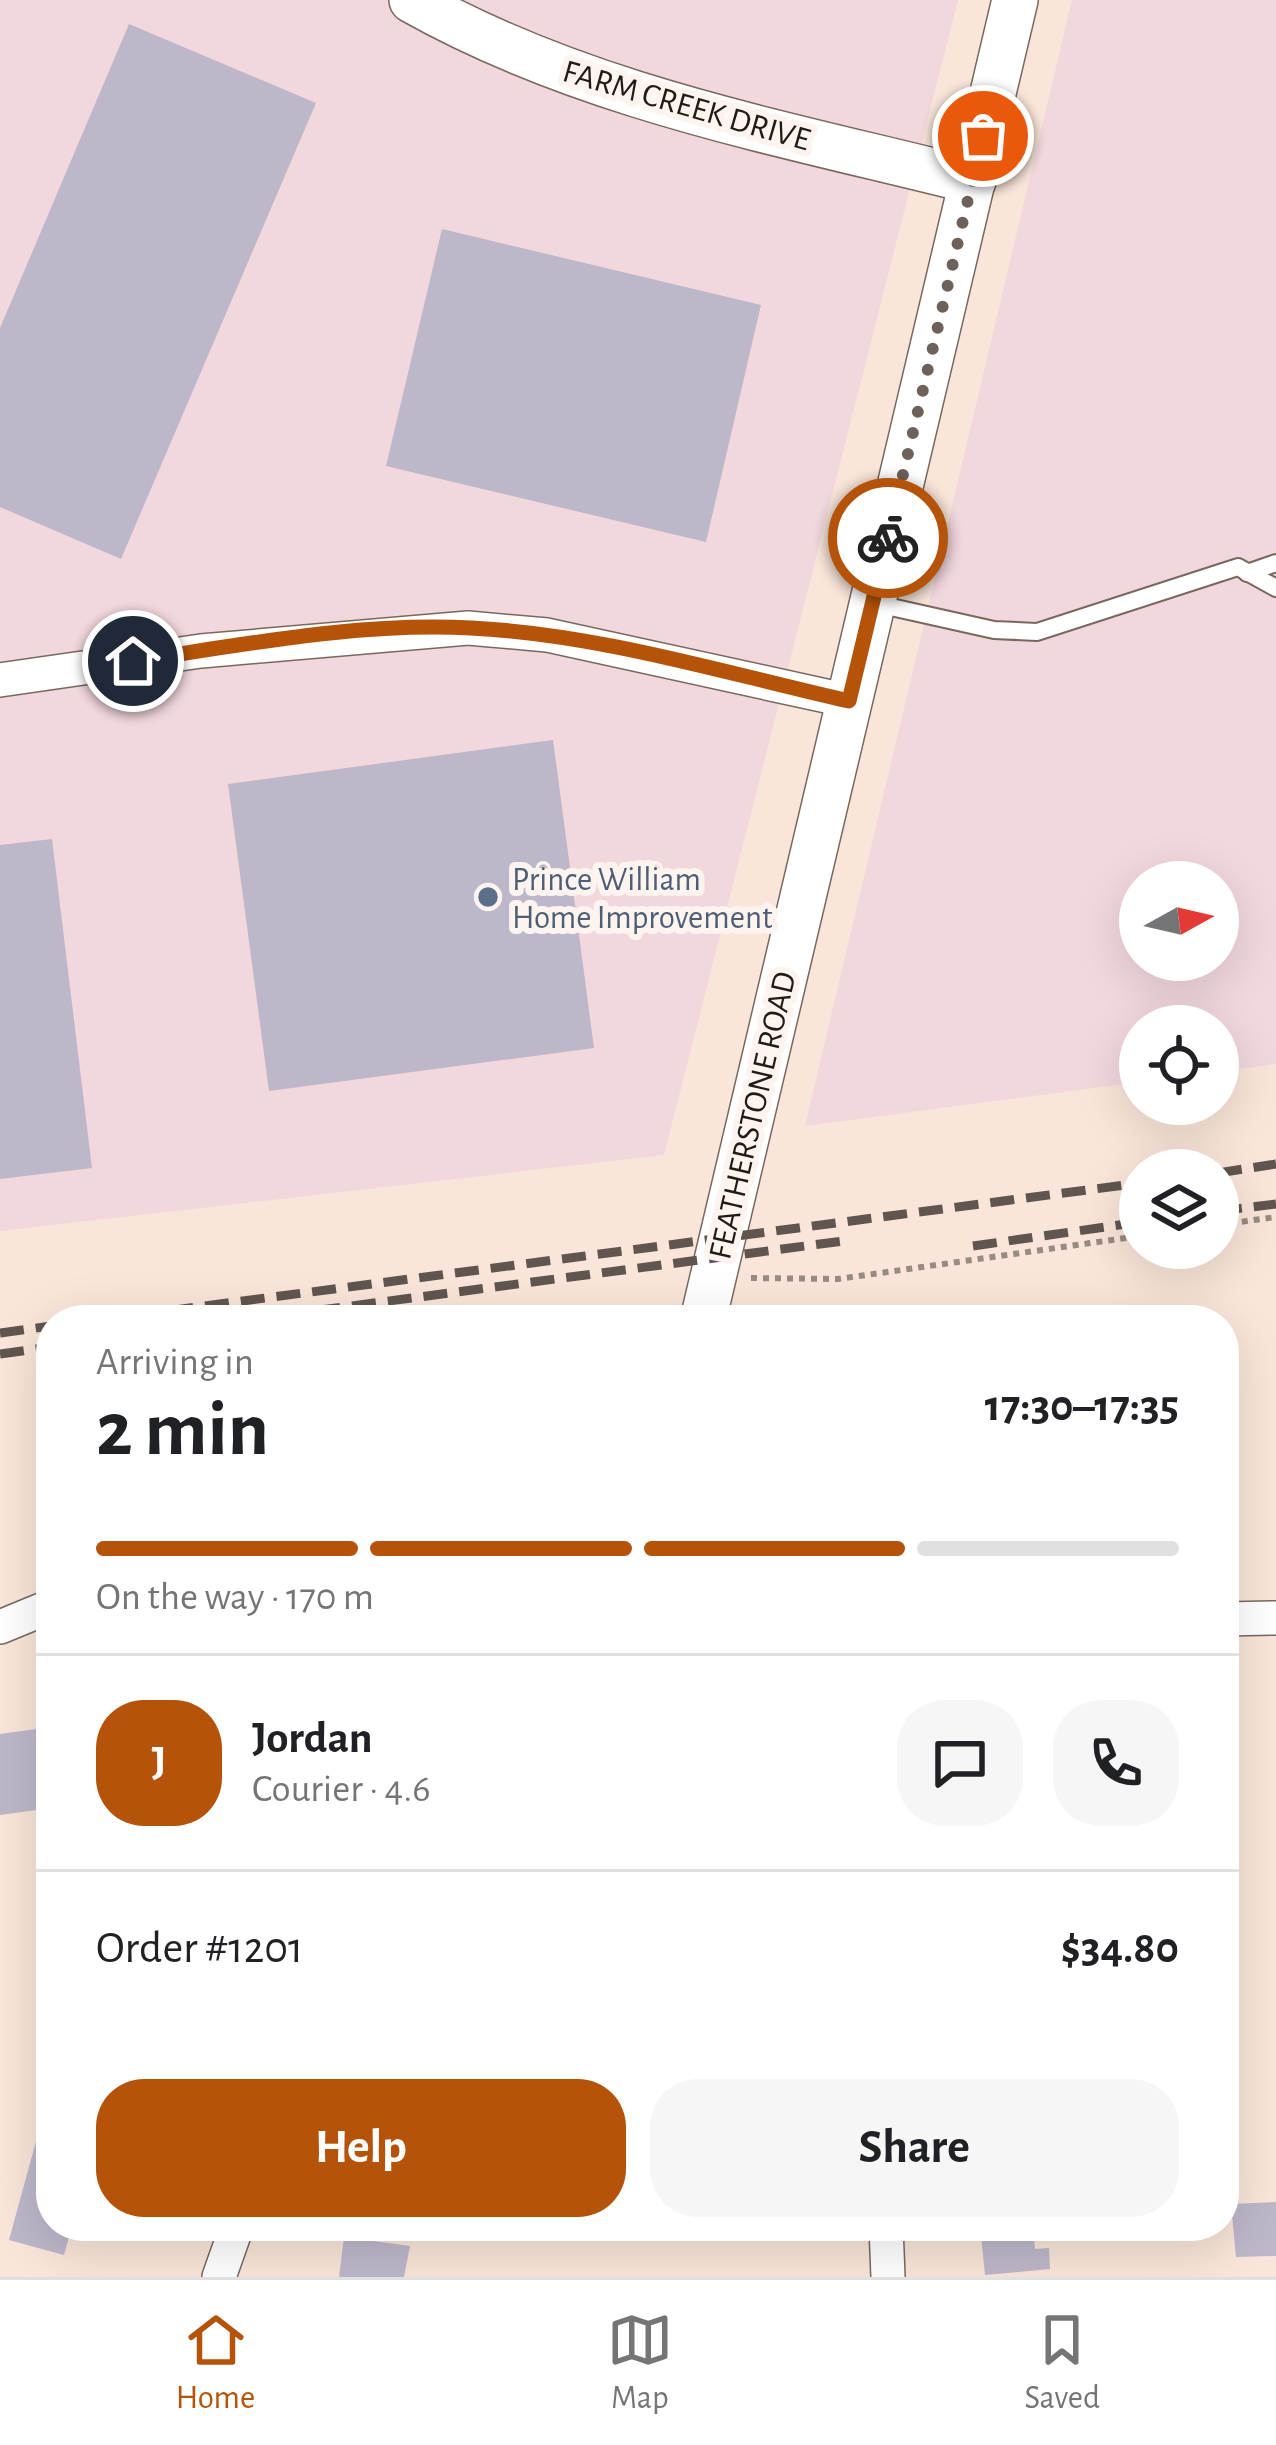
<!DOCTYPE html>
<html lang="en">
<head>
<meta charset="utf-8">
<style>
  :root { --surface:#fff; --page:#f6f6f6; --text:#202124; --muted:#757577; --line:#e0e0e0; --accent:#b45309 }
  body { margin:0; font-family:"Alegreya Sans",sans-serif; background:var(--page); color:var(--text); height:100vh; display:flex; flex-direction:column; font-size:45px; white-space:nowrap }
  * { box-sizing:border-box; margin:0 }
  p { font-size:39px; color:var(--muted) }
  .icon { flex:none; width:66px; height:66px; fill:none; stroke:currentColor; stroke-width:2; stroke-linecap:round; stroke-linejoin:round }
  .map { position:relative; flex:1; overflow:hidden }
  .drawer { position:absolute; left:36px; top:1305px; width:1203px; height:936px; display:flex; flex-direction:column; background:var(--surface); border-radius:48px; box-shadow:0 12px 48px #0002 }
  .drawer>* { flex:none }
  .needle { width:78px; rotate:82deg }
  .tools { position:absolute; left:1119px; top:861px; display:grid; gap:24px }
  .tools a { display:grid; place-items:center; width:120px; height:120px; border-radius:50%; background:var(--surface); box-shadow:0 12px 48px #0002; font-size:60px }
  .pin { position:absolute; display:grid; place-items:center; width:102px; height:102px; color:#fff; margin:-51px; border:6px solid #fff; border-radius:50%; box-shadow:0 3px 12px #0007 }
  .courier { position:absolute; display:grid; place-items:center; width:120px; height:120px; margin:-60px; border:9px solid #b45309; border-radius:50%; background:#fff; color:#222; box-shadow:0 3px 15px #0007 }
  .headline em { font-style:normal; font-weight:600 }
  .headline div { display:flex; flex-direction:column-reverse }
  .headline { display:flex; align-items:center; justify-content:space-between; height:204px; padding:0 60px }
  h1 { font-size:78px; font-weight:600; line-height:90px }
  .bar { display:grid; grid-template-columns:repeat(4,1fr); gap:18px 12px; align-content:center; height:144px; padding:0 60px }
  .bar i { height:15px; border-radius:9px; background:var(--line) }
  .bar .current { background:var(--accent) }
  .bar p { grid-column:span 4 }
  .line { display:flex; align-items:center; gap:30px; padding:0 60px; border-top:3px solid var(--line) }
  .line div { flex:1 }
  .round { display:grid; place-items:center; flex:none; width:126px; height:126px; border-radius:48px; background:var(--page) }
  .action { display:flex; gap:24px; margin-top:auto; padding:24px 60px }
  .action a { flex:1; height:138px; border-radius:48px; background:var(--accent); color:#fff; font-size:48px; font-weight:600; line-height:138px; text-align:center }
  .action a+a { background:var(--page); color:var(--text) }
  .dock { display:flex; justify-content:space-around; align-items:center; height:168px; border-top:3px solid var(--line); background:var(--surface); font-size:33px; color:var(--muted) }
  .dock a { display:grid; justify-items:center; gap:6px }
  .dock .current { color:var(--accent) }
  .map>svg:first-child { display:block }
  .industrial { fill:#f2d7dd; fill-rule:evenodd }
  .building { fill:#bdb7ca }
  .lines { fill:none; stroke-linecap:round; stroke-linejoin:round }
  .lane-casing { stroke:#79685e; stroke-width:20 }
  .street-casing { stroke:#79685e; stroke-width:36 }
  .secondary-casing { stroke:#79685e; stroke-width:48 }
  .path { stroke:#998a82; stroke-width:6; stroke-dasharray:6 6; stroke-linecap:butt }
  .lane { stroke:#fff; stroke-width:16 }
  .street { stroke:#fff; stroke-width:33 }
  .secondary { stroke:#fff; stroke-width:45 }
  .rail { stroke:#60554f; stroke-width:9; stroke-dasharray:24 12; stroke-linecap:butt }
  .done { stroke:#6d615a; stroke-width:12; stroke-dasharray:0 21.6 }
  .route { stroke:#b45309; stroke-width:15 }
  .service-dot { fill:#5c6f8a; stroke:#fdf4f0; stroke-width:4.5 }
  .labels { text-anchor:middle; stroke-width:12; stroke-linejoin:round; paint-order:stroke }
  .street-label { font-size:33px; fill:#211a16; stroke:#fdf4f0 }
  .service-label { font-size:33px; fill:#4e5e75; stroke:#fdf4f0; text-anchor:start }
</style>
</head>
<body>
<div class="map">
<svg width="1276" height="2277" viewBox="0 0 1276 2277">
  <rect width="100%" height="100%" fill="#f9e5d9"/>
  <!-- industrial -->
  <g class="industrial">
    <polygon points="0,0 958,0 664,1155 0,1231"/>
    <path d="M1072,0H1276V1064L1218,1072V1026H1140V1082L805,1126ZM1140,882H1218V960H1140Z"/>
  </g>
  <!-- building -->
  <g class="building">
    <polygon points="129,24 316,103 121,559 0,507 0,328"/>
    <polygon points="442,229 761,305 706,542 386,466"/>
    <polygon points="553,740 594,1048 269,1091 228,784"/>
    <polygon points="52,839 92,1168 0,1179 0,845"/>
    <polygon points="1110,1306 1112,1320 1072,1320 1071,1312"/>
    <polygon points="1232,1346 1238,1401 1224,1402 1224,1347"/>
    <polygon points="51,1727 51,1808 0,1815 0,1734"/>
    <polygon points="38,2134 51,2138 51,2226 72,2226 64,2255 9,2240"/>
    <polygon points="1276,2202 1276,2256 1236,2257 1231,2204"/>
    <polygon points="568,2226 680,2226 680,2236 569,2239"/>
    <polygon points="980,2226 1033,2226 1035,2249 1049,2248 1050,2269 985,2275"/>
    <polygon points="344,2237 410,2246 404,2277 339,2277"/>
  </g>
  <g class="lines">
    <!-- lane casing -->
    <g class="lane-casing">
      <g id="lane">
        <polyline points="1247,573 1276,563"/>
        <polyline points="873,603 994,630 1037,632 1238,567 1276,588"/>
      </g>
    </g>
    <!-- street casing -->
    <g class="street-casing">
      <g id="street">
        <polyline points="0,680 201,651 468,628 547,635 849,701"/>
        <polyline points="1224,1619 1276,1618"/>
        <polyline points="0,1627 51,1606"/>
        <polyline points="886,2226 888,2277"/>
        <polyline points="219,2277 237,2226"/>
      </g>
    </g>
    <!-- secondary casing -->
    <g class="secondary-casing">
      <g id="secondary">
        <path d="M412,0C584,97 783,133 973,181"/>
        <polyline points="703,1320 1015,0"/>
      </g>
    </g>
    <!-- path -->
    <g class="path">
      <polyline points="1218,1225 1276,1217"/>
      <polyline points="751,1278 838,1279 1140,1236"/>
    </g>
    <!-- lane -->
    <use href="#lane" class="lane"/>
    <!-- street -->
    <use href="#street" class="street"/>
    <!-- secondary -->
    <use href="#secondary" class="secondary"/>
    <!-- rail -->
    <g class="rail">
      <polyline points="1218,1173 1276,1164"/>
      <polyline points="1218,1211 1276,1204"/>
      <polyline points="973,1246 1140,1222"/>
      <polyline points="98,1320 1140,1183"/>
      <polyline points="245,1320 843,1241"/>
      <polyline points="0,1333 51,1326"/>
      <polyline points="0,1354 51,1347"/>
    </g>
  </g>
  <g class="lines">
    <!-- done -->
    <polyline class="done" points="888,538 983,136"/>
    <!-- route -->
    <path class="route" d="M133,661C242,645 360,622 471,628C598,634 725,673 849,701L888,538"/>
  </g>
  <!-- markers -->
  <circle class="service-dot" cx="488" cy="897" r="12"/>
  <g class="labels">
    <!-- street labels -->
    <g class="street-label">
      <text transform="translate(687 104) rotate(16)" y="12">FARM CREEK DRIVE</text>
      <text transform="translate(751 1115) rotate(-77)" y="12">FEATHERSTONE ROAD</text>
    </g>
    <!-- service labels -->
    <g class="service-label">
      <text x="512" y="890">Prince William<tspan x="512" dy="38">Home Improvement</tspan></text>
    </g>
  </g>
</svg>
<div class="tools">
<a><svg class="needle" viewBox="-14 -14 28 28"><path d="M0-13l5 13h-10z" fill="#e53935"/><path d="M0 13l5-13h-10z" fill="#757577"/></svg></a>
<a><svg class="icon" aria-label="locate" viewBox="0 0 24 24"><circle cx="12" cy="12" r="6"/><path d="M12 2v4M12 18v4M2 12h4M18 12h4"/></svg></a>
<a><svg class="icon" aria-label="layers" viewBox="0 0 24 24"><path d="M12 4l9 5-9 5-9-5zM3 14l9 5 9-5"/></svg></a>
</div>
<div class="pin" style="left:983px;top:136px;background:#ea580c"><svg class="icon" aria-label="bag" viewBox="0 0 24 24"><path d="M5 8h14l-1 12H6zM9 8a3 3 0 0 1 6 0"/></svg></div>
<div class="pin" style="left:133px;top:661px;background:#1f2937"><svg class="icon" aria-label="home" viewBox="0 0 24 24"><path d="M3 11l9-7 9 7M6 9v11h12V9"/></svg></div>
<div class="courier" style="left:888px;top:538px"><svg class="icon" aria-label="bike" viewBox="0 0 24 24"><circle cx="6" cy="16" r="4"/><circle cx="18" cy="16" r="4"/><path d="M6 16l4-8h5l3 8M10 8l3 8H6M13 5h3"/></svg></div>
<section class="drawer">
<div class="headline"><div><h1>2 min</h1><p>Arriving in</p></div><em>17:30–17:35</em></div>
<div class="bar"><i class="current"></i><i class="current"></i><i class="current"></i><i></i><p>On the way · 170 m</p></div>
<div class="line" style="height:216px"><b class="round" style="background:var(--accent);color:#fff">J</b><div><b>Jordan</b><p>Courier · 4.6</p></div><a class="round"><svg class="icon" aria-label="chat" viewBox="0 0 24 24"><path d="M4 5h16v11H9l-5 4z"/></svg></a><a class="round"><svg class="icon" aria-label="phone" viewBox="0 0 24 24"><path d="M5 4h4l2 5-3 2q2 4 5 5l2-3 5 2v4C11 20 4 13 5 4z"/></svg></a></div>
<div class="line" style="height:156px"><div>Order #1201</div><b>$34.80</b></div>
<div class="action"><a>Help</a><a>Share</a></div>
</section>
</div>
<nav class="dock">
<a class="current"><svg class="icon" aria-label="home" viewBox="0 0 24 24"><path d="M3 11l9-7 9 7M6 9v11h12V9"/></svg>Home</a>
<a><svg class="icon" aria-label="map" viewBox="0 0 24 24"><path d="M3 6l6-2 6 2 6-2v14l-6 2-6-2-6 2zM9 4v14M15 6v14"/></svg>Map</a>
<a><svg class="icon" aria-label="saved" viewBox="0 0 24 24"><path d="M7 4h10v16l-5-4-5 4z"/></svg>Saved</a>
</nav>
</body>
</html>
